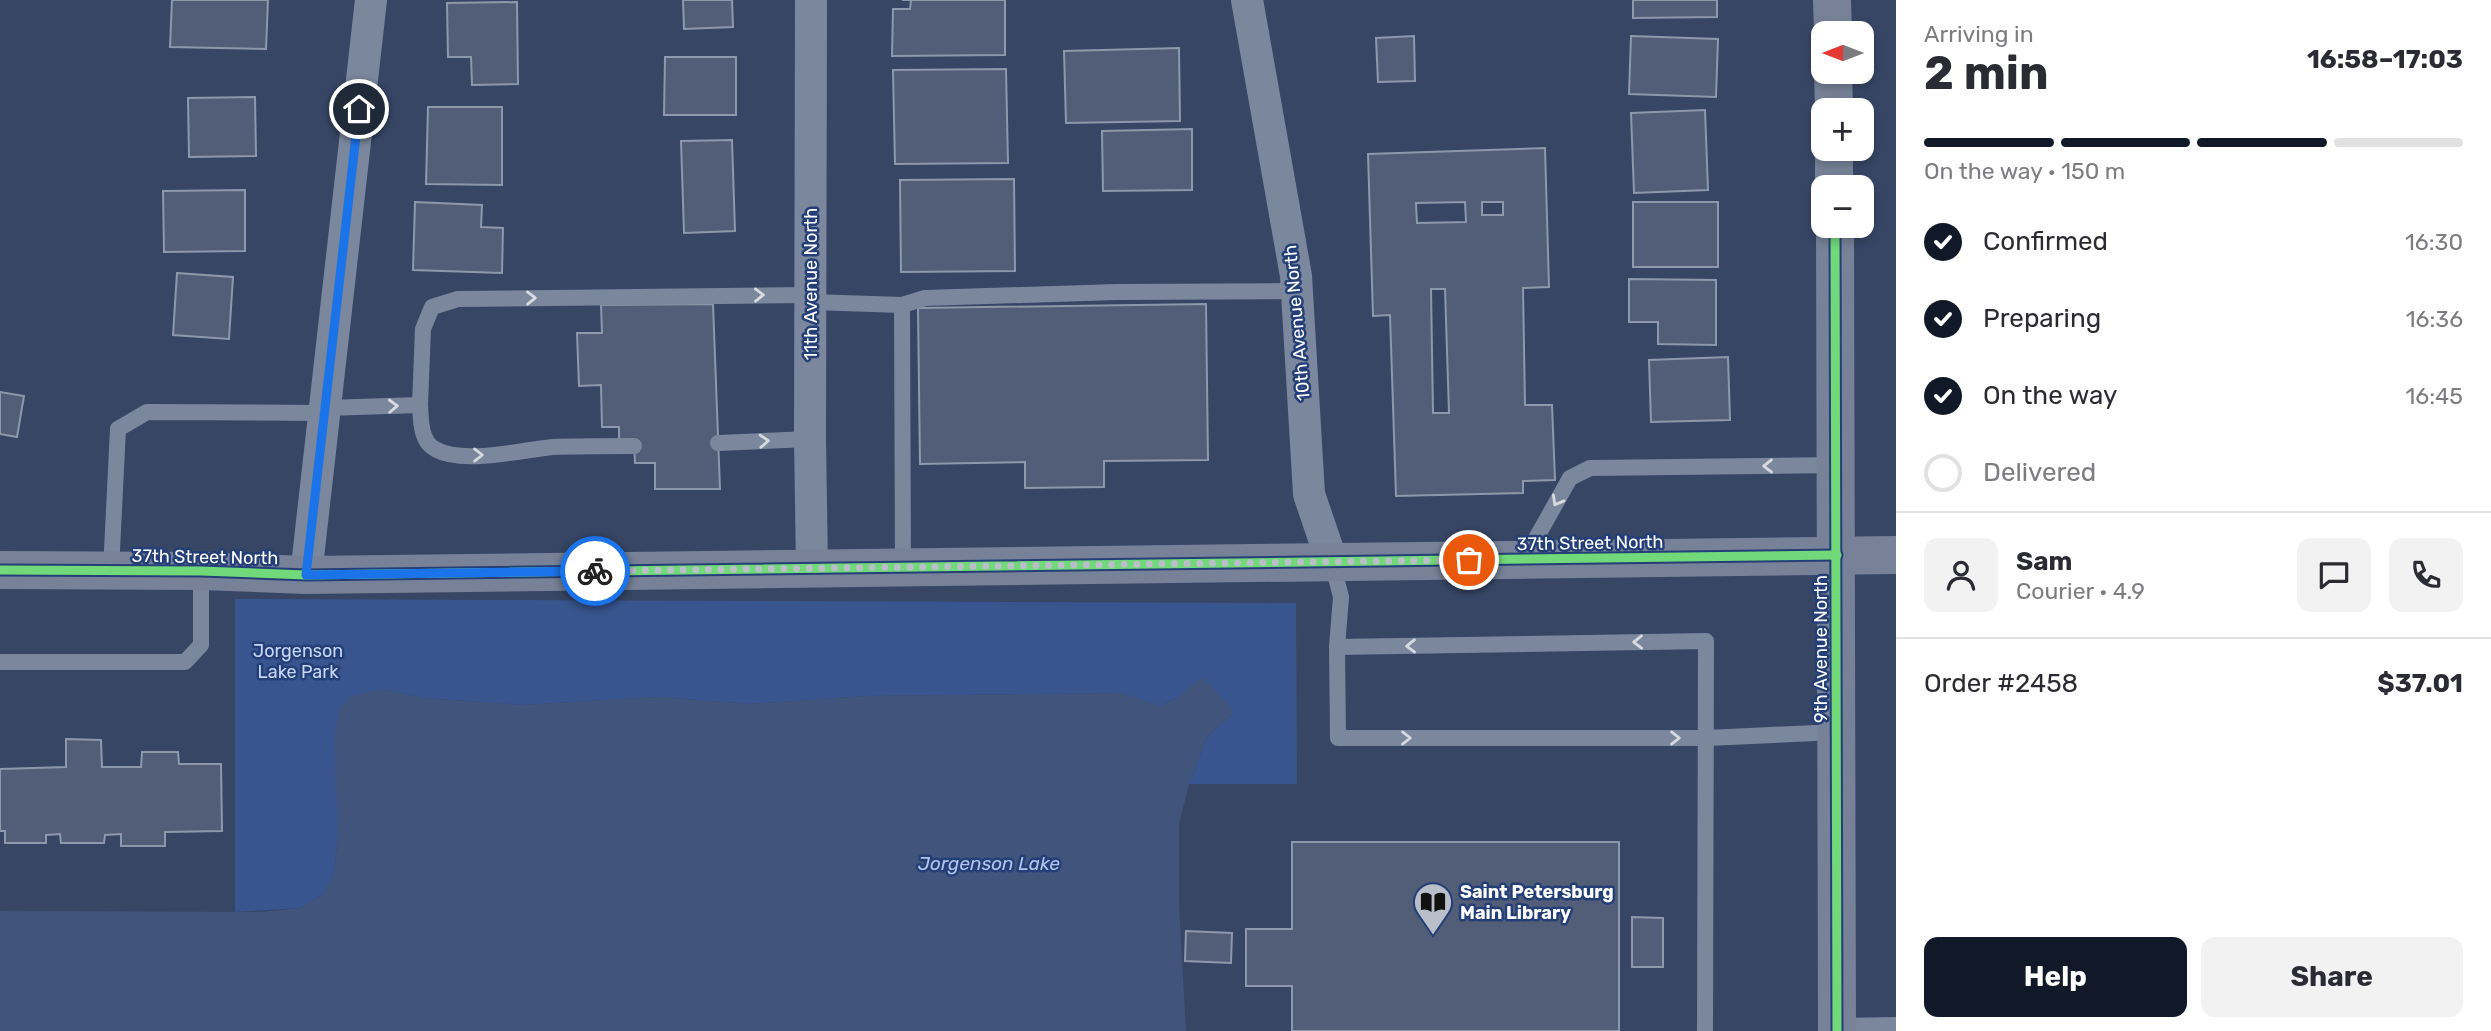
<!DOCTYPE html>
<html lang="en">
<head>
<meta charset="utf-8">
<style>
  :root { --surface:#fff; --page:#f2f2f3; --text:#2b2b33; --muted:#7c7c81; --line:#e1e1e2; --accent:#111827 }
  body { margin:0; font-family:Rubik,sans-serif; background:var(--page); color:var(--text); height:100vh; display:flex; flex-direction:column; font-size:26px; white-space:nowrap }
  * { box-sizing:border-box; margin:0 }
  p { font-size:23px; color:var(--muted) }
  .icon { flex:none; width:38px; height:38px; fill:none; stroke:currentColor; stroke-width:2; stroke-linecap:round; stroke-linejoin:round }
  .map { position:relative; flex:1; overflow:hidden }
  .sheet { display:flex; flex-direction:column; background:var(--surface); width:595px }
  .sheet>* { flex:none }
  .needle { width:46px; rotate:270deg }
  .buttons { position:absolute; left:1811px; top:21px; display:grid; gap:14px }
  .buttons a { display:grid; place-items:center; width:63px; height:63px; border-radius:14px; background:var(--surface); box-shadow:0 4px 10px #0003; font-size:35px }
  .pin { position:absolute; display:grid; place-items:center; width:60px; height:60px; color:#fff; margin:-30px; border:4px solid #fff; border-radius:50%; box-shadow:0 2px 7px #0007 }
  .courier { position:absolute; display:grid; place-items:center; width:70px; height:70px; margin:-35px; border:5px solid #1a73e8; border-radius:50%; background:#fff; color:#222; box-shadow:0 2px 9px #0007 }
  .headline em { font-style:normal; font-weight:700 }
  .headline div { display:flex; flex-direction:column-reverse }
  .headline { display:flex; align-items:center; justify-content:space-between; height:119px; padding:0 28px }
  h1 { font-size:46px; font-weight:700; line-height:52px }
  .bar { display:grid; grid-template-columns:repeat(4,1fr); gap:10px 7px; align-content:center; height:84px; padding:0 28px }
  .bar i { height:9px; border-radius:5px; background:var(--line) }
  .bar .on { background:var(--accent) }
  .bar p { grid-column:span 4 }
  .line { display:flex; align-items:center; gap:18px; padding:0 28px; border-top:2px solid var(--line) }
  .line div { flex:1 }
  .round { display:grid; place-items:center; flex:none; width:74px; height:74px; border-radius:14px; background:var(--page) }
  ol { padding:0 28px; list-style:none }
  li { display:flex; align-items:center; gap:21px; height:77px }
  li p { margin-inline-start:auto }
  li .icon { padding:7px; border-radius:50%; background:var(--accent); color:#fff; stroke-width:4 }
  li:last-child { color:var(--muted) }
  li i { width:38px; height:38px; border:4px solid var(--line); border-radius:50% }
  .button { display:flex; gap:14px; margin-top:auto; padding:14px 28px }
  .button a { flex:1; height:80px; border-radius:14px; background:var(--accent); color:#fff; font-size:28px; font-weight:700; line-height:80px; text-align:center }
  .button a+a { background:var(--page); color:var(--text) }
  main { display:flex; flex:1; min-height:0 }
  .map>svg:first-child { display:block }
  .green { fill:#38558f }
  .water { fill:#40547c }
  .building { fill:#525e77; stroke:#8e98ab; stroke-width:2; fill-rule:evenodd }
  .lines { fill:none; stroke-linecap:round; stroke-linejoin:round }
  .lane { stroke:#7b879c; stroke-width:16 }
  .street { stroke:#7b879c; stroke-width:32 }
  .secondary { stroke:#778298; stroke-width:38 }
  .cycleway-casing { stroke:#243f78; stroke-width:13 }
  .cycleway { stroke:#71d979; stroke-width:9 }
  .oneway { stroke:#d7dbe1 }
  .done { stroke:#b9bec9; stroke-width:7; stroke-dasharray:0 12.6 }
  .route { stroke:#1a73e8; stroke-width:9 }
  .labels { text-anchor:middle; stroke-width:5; stroke-linejoin:round; paint-order:stroke }
  .street-label { font-size:18px; fill:#fff; stroke:#243f78 }
  .park-label { font-size:18px; fill:#c8d7f3; stroke:#243f78 }
  .poi-label { font-size:18px; font-weight:bold; fill:#fff; stroke:#243f78; text-anchor:start }
  .water-label { font-size:19px; font-style:italic; fill:#b1c5eb; stroke:#243f78 }
</style>
</head>
<body>
<main>
<div class="map">
<svg width="1896" height="1031" viewBox="0 0 1896 1031">
  <rect width="100%" height="100%" fill="#374665"/>
  <!-- green -->
  <polygon class="green" points="235,599 1296,603 1297,784 1189,784 1207,737 1234,712 1203,678 1177,698 1160,706 1120,693 866,696 751,704 657,697 524,705 423,698 380,689 337,788 338,834 334,873 324,894 300,908 235,912"/>
  <!-- water -->
  <polygon class="water" points="1203,677 1234,712 1207,737 1189,784 1179,824 1179,904 1186,1031 0,1031 0,911 260,912 300,908 324,894 334,873 338,834 334,738 339,710 349,697 380,689 423,698 523,705 657,697 751,704 866,696 1120,693 1160,706 1177,698"/>
  <!-- building -->
  <g class="building">
    <polygon points="172,0 268,0 266,49 170,47"/>
    <polygon points="683,0 732,0 733,27 684,29"/>
    <polygon points="902,0 1005,0 1005,55 892,56 893,9 910,9 911,0"/>
    <polygon points="1633,0 1717,0 1717,17 1633,18"/>
    <polygon points="517,2 518,84 472,85 471,57 448,57 447,3"/>
    <polygon points="1414,36 1415,81 1378,82 1376,38"/>
    <polygon points="1631,36 1718,39 1716,97 1629,94"/>
    <polygon points="1179,48 1180,121 1066,123 1064,51"/>
    <polygon points="665,57 736,57 736,115 664,115"/>
    <polygon points="1006,69 1008,163 895,164 893,70"/>
    <polygon points="255,97 256,156 189,157 188,98"/>
    <polygon points="428,107 502,107 502,185 426,184"/>
    <polygon points="1705,110 1708,190 1634,193 1631,113"/>
    <polygon points="1192,129 1192,190 1103,191 1102,131"/>
    <polygon points="732,140 735,231 684,233 681,141"/>
    <path d="M1545,148L1549,287L1523,288L1525,405H1552L1555,480L1523,481V493L1396,496L1390,315L1373,316L1368,154ZM1465,202L1466,222L1417,223L1416,203ZM1482,202H1503V215H1482ZM1431,289H1445L1449,413H1433Z"/>
    <polygon points="1014,179 1015,271 901,272 900,180"/>
    <polygon points="245,190 245,251 164,252 163,191"/>
    <polygon points="415,202 482,205 481,227 503,228 502,273 413,270"/>
    <rect x="1633" y="202" width="85" height="65"/>
    <polygon points="177,273 233,277 229,339 173,335"/>
    <polygon points="1629,279 1716,280 1716,345 1658,344 1658,322 1629,322"/>
    <polygon points="713,304 720,489 655,489 655,463 635,463 634,444 619,445 619,427 602,427 601,385 579,386 577,333 602,333 601,305"/>
    <polygon points="1206,304 1208,460 1104,461 1104,487 1025,488 1025,462 920,464 918,308"/>
    <polygon points="1728,357 1730,420 1651,422 1649,360"/>
    <polygon points="0,392 24,396 17,437 0,434"/>
    <polygon points="66,739 101,740 102,767 141,767 142,752 178,752 179,764 221,764 222,831 165,832 165,846 121,846 121,834 105,835 104,843 61,843 60,834 46,835 46,843 5,843 5,831 0,831 0,769 66,767"/>
    <polygon points="1292,842 1619,842 1619,1031 1292,1031 1292,986 1246,986 1246,929 1292,929"/>
    <polygon points="1632,917 1663,918 1663,967 1632,967"/>
    <polygon points="1186,931 1232,933 1231,963 1185,961"/>
  </g>
  <g class="lines">
    <!-- lane -->
    <g class="lane">
      <polyline points="812,302 902,305 903,567"/>
      <polyline points="902,305 925,298 1117,292 1298,291"/>
      <path d="M420,405C421,419 420,441 435,449C463,465 521,450 553,447C580,446 607,446 634,446"/>
      <polyline points="325,408 420,405 423,329 432,307 458,299 812,295"/>
      <polyline points="718,443 810,439"/>
      <polyline points="1525,558 1570,478 1590,468 1836,465"/>
      <polyline points="1332,562 1341,597 1337,647 1338,738 1707,738 1837,732"/>
      <polyline points="111,570 118,429 147,412 324,413"/>
      <polyline points="1337,647 1706,641 1705,1031"/>
      <polyline points="0,662 185,662 201,645 201,571"/>
      <polyline points="1837,1026 1896,1025"/>
    </g>
    <!-- street -->
    <g class="street">
      <polyline points="811,0 810,439 812,568"/>
      <polyline points="1247,0 1296,276 1309,494 1332,562"/>
      <polyline points="306,575 371,0"/>
    </g>
    <!-- secondary -->
    <g class="secondary">
      <polyline points="1832,0 1833,33"/>
      <polyline points="1833,72 1834,110"/>
      <polyline points="1834,149 1834,187"/>
      <polyline points="1835,226 1837,1031"/>
      <polyline points="0,570 201,571 306,575 1896,555"/>
    </g>
    <!-- cycleway casing -->
    <g class="cycleway-casing">
      <g id="cycleway">
        <polyline points="1835,226 1837,1031"/>
        <polyline points="0,570 201,571 306,575 1837,555"/>
      </g>
    </g>
    <!-- cycleway -->
    <use href="#cycleway" class="cycleway"/>
  </g>
  <!-- one-way arrows -->
  <defs><path id="oneway-chevron" d="M-2-3.5L2.5 0L-2 3.5" fill="none" stroke-width="1.6" stroke-linecap="round" stroke-linejoin="round" transform="scale(1.75)"/></defs>
  <g class="oneway">
    <use href="#oneway-chevron" transform="translate(759 295) rotate(-1)"/>
    <use href="#oneway-chevron" transform="translate(531 298) rotate(-1)"/>
    <use href="#oneway-chevron" transform="translate(393 406) rotate(-2)"/>
    <use href="#oneway-chevron" transform="translate(764 441) rotate(-3)"/>
    <use href="#oneway-chevron" transform="translate(478 455)"/>
    <use href="#oneway-chevron" transform="translate(1768 466) rotate(179)"/>
    <use href="#oneway-chevron" transform="translate(1557 501) rotate(119)"/>
    <use href="#oneway-chevron" transform="translate(1638 642) rotate(179)"/>
    <use href="#oneway-chevron" transform="translate(1411 646) rotate(179)"/>
    <use href="#oneway-chevron" transform="translate(1406 738)"/>
    <use href="#oneway-chevron" transform="translate(1675 738)"/>
  </g>
  <g class="lines">
    <!-- done -->
    <polyline class="done" points="595,571 1469,560"/>
    <!-- route -->
    <polyline class="route" points="359,109 306,575 595,571"/>
  </g>
  <!-- icons -->
  <defs>
    <g id="library-pin" transform="scale(2.0125)"><path d="M0 17L-7.5 6A9.5 9.5 0 1 1 7.5 6Z" fill="#b9bec9" stroke="#243f78"/><path d="M-6-4Q-3-5.5-.7-3.5V5Q-3 3-6 4ZM6-4Q3-5.5 .7-3.5V5Q3 3 6 4Z" fill="#111"/></g>
  </defs>
  <g fill-rule="evenodd">
    <use href="#library-pin" x="1433" y="902"/>
  </g>
  <g class="labels">
    <!-- street labels -->
    <g class="street-label">
      <text transform="translate(811 284) rotate(-90)" y="6">11th Avenue North</text>
      <text transform="translate(1297 323) rotate(-95)" y="6">10th Avenue North</text>
      <text transform="translate(1590 543) rotate(-1)" y="6">37th Street North</text>
      <text transform="translate(205 557) rotate(1)" y="6">37th Street North</text>
      <text transform="translate(1821 649) rotate(-90)" y="6">9th Avenue North</text>
    </g>
    <!-- park labels -->
    <g class="park-label">
      <text x="298" y="657">Jorgenson<tspan x="298" dy="21">Lake Park</tspan></text>
    </g>
    <!-- poi labels -->
    <g class="poi-label">
      <text x="1460" y="898">Saint Petersburg<tspan x="1460" dy="21">Main Library</tspan></text>
    </g>
    <!-- water labels -->
    <g class="water-label">
      <text x="989" y="870">Jorgenson Lake</text>
    </g>
  </g>
</svg>
<div class="buttons">
<a><svg class="needle" viewBox="-14 -14 28 28"><path d="M0-13l5 13h-10z" fill="#e53935"/><path d="M0 13l5-13h-10z" fill="#7c7c81"/></svg></a>
<a>+</a>
<a>−</a>
</div>
<div class="pin" style="left:1469px;top:560px;background:#ea580c"><svg class="icon" aria-label="bag" viewBox="0 0 24 24"><path d="M5 8h14l-1 12H6zM9 8a3 3 0 0 1 6 0"/></svg></div>
<div class="pin" style="left:359px;top:109px;background:#1f2937"><svg class="icon" aria-label="home" viewBox="0 0 24 24"><path d="M3 11l9-7 9 7M6 9v11h12V9"/></svg></div>
<div class="courier" style="left:595px;top:571px"><svg class="icon" aria-label="bike" viewBox="0 0 24 24"><circle cx="6" cy="16" r="4"/><circle cx="18" cy="16" r="4"/><path d="M6 16l4-8h5l3 8M10 8l3 8H6M13 5h3"/></svg></div>
</div>
<section class="sheet">
<div class="headline"><div><h1>2 min</h1><p>Arriving in</p></div><em>16:58–17:03</em></div>
<div class="bar"><i class="on"></i><i class="on"></i><i class="on"></i><i></i><p>On the way · 150 m</p></div>
<ol>
<li><svg class="icon" aria-label="check" viewBox="0 0 24 24"><path d="M5 12l5 5 9-10"/></svg>Confirmed<p>16:30</p></li>
<li><svg class="icon" aria-label="check" viewBox="0 0 24 24"><path d="M5 12l5 5 9-10"/></svg>Preparing<p>16:36</p></li>
<li><svg class="icon" aria-label="check" viewBox="0 0 24 24"><path d="M5 12l5 5 9-10"/></svg>On the way<p>16:45</p></li>
<li><i></i>Delivered</li>
</ol>
<div class="line" style="height:126px"><a class="round"><svg class="icon" aria-label="person" viewBox="0 0 24 24"><circle cx="12" cy="8" r="4"/><path d="M4 21q1-7 8-7t8 7"/></svg></a><div><b>Sam</b><p>Courier · 4.9</p></div><a class="round"><svg class="icon" aria-label="chat" viewBox="0 0 24 24"><path d="M4 5h16v11H9l-5 4z"/></svg></a><a class="round"><svg class="icon" aria-label="phone" viewBox="0 0 24 24"><path d="M5 4h4l2 5-3 2q2 4 5 5l2-3 5 2v4C11 20 4 13 5 4z"/></svg></a></div>
<div class="line" style="height:91px"><div>Order #2458</div><b>$37.01</b></div>
<div class="button"><a>Help</a><a>Share</a></div>
</section>
</main>
</body>
</html>
